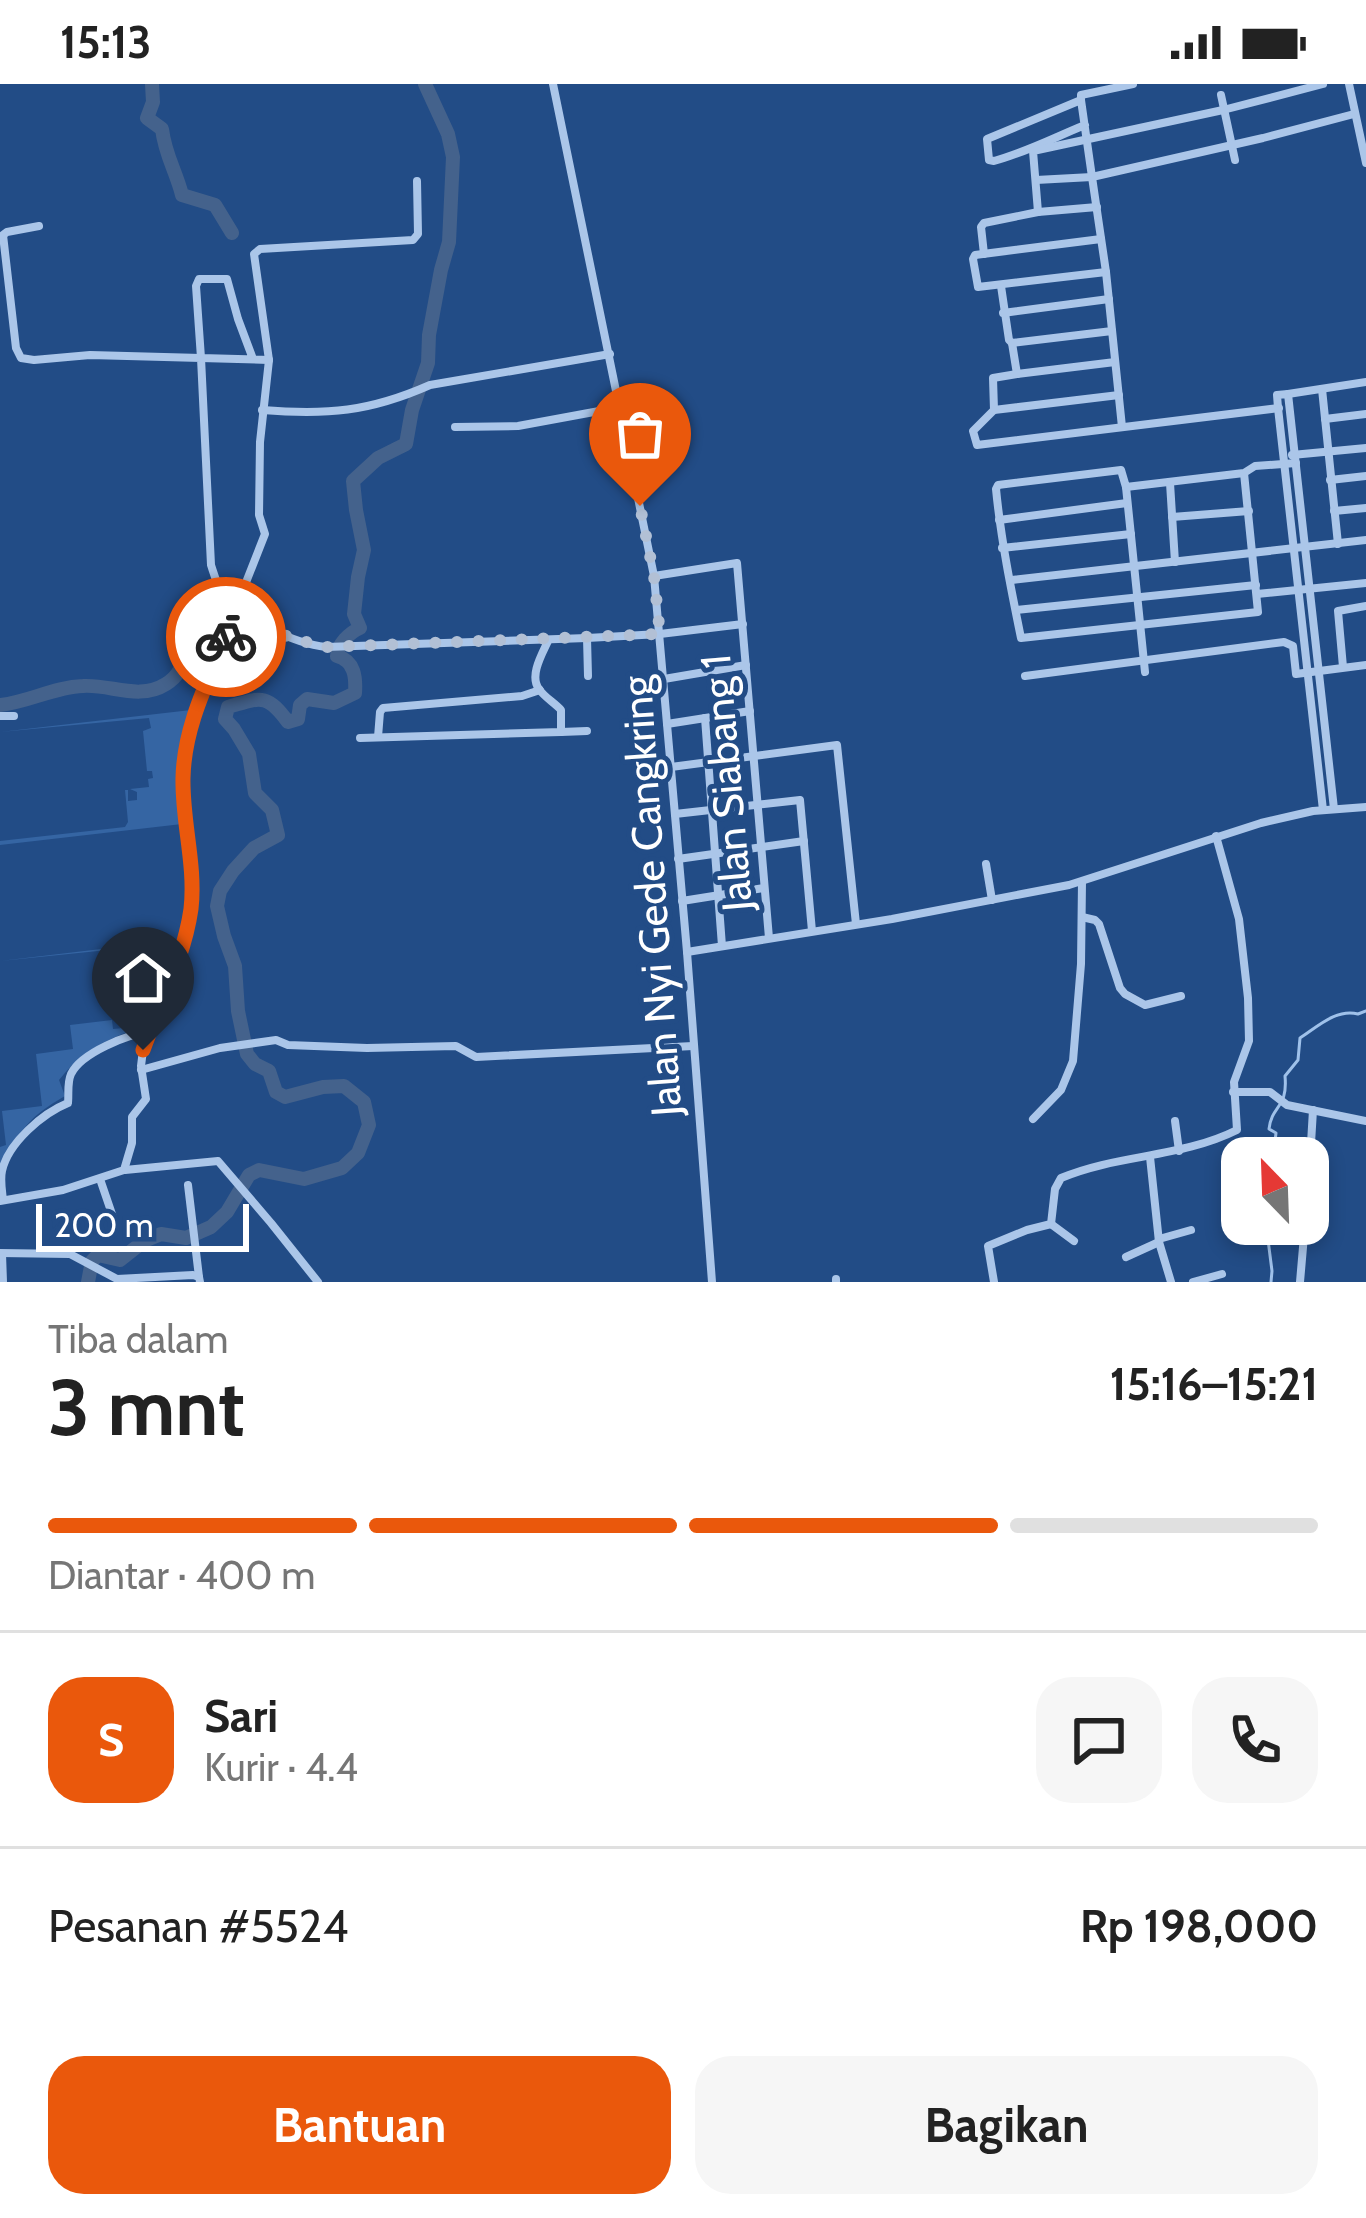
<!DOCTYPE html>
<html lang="id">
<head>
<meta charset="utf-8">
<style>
  :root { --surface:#fff; --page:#f6f6f6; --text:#222; --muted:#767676; --line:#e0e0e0; --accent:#ea580c }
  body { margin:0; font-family:Cabin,sans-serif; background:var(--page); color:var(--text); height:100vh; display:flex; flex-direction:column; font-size:45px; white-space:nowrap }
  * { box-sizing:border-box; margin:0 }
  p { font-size:39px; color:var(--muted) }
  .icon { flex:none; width:66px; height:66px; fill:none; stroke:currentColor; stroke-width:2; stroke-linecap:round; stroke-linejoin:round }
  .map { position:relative; height:1198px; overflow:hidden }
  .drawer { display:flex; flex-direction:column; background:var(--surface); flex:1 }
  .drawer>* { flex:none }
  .needle { width:78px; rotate:337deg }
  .controls { position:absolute; left:1221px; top:1053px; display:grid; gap:24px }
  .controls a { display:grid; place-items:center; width:108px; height:108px; border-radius:24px; background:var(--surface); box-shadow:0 6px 18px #0003; font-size:60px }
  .scale { position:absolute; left:36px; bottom:30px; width:213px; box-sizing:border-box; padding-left:12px; border:6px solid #fff; border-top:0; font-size:33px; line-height:42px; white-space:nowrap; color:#fff; -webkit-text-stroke:9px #224c86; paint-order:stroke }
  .pin { position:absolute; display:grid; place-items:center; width:102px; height:102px; color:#fff; margin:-123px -51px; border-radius:50% 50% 50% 0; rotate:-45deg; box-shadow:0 0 12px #0007 }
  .pin .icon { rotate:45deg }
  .courier { position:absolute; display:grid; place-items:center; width:120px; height:120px; margin:-60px; border:9px solid #ea580c; border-radius:50%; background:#fff; color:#222; box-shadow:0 3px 15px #0007 }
  .headline em { font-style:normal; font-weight:800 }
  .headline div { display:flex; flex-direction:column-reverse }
  .headline { display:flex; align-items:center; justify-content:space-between; height:204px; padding:0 48px }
  h1 { font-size:78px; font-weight:800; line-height:90px }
  .bar { display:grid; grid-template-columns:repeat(4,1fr); gap:18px 12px; align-content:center; height:144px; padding:0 48px }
  .bar i { height:15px; border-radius:9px; background:var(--line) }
  .bar .active { background:var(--accent) }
  .bar p { grid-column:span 4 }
  .line { display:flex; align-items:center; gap:30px; padding:0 48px; border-top:3px solid var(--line) }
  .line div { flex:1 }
  .round { display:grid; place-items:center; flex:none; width:126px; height:126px; border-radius:36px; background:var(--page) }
  .primary-button { display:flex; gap:24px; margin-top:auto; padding:24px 48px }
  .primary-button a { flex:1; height:138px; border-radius:36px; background:var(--accent); color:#fff; font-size:48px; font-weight:800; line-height:138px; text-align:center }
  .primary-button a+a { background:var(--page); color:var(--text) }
  .status { display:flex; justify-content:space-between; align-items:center; height:84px; padding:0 60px; background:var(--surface); direction:ltr }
  .status svg { height:33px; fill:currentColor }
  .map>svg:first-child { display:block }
  .green { fill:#3565a3 }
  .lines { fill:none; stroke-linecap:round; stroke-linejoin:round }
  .stream { stroke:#9fc1ea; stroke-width:3 }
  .river { stroke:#44628c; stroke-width:14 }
  .minor { stroke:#abc6e9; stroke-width:8 }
  .done { stroke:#b2c0d5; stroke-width:12; stroke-dasharray:0 21.6 }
  .route { stroke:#ea580c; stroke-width:15 }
  .labels { text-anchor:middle; stroke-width:10; stroke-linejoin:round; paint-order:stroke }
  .street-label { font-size:42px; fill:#fff; stroke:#224c86 }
</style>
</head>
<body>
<div class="status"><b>15:13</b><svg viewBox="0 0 49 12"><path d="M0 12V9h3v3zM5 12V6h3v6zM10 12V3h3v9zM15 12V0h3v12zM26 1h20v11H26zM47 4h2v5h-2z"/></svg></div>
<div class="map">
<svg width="1366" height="1198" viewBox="0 0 1366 1198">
  <rect width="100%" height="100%" fill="#224c86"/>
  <!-- green -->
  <g class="green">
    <path d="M191,626C178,671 177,694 182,740L0,761V757L125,743L128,738L125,706H128V717L137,716V708L130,705L149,703L148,695L153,694L152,687H147L143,647L151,644L149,634L0,648Z"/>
    <path d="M177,856L168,894L144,942C107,955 84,965 59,996L65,1012C27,1034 22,1045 0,1082V1063L6,1061L2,1027L42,1022L36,970L73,965L70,941L112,936L113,945L124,944L123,934L144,930L155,905L153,875L159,871L157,861L0,877Z"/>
  </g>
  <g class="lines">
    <!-- stream -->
    <g class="stream">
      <path d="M1273,1074L1276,1049L1269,1045C1272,1020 1288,1025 1285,992L1298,976L1300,954C1317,943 1337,924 1358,930L1366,927"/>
      <polyline points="1266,1140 1272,1187 1271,1198"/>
    </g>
    <!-- river -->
    <g class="river">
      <path d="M152,0L153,18L147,34L162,45C165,71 176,87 182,111L215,121L232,149"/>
      <path d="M0,621C29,618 54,603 83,602C111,600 139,617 166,600C186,588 183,569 194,553L189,543L194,529"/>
      <path d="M88,1198L92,1177L98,1171L120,1176L144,1157L161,1150L186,1154L211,1143L227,1128L249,1091L259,1086L304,1095L342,1084L358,1069L369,1041L364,1018L344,1002L323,1003L285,1013L276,1008L269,987L255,980L247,970L238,927L235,882L224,852L217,822L220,807L233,787L254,764L278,751L272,726L255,709L249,670L234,645L225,635L228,623C260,614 266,608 288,638L298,635L300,621L307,615L334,619L355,609C356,594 355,577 337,572C338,560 349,549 360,544L354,530L358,493L364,466L356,426L353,397L378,374L406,360L412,326L428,279L429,251L441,186L449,158L453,73L448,50L425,0"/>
    </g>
    <!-- minor -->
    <g class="minor">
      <polyline points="553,0 654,492 687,868 712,1198"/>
      <polyline points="1349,0 1366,79"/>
      <polyline points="1221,11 1235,76"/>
      <polyline points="1081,16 1081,11 1133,0"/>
      <path d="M1036,96L1092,93L1081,16L987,55L989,76L994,77C1027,68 1053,54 1085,41"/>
      <polyline points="1038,128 1033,67 1223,26 1323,0"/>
      <path d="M39,142L7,148L3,151L16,264L21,274L34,276L90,271L201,274L211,481C214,490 217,501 222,509C239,534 296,560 326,563L587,554L660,550L743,540"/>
      <polyline points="1101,155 975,171 973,175 978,203 1106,188 1122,343"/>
      <polyline points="984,170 981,143 984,139 1038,128 1097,123"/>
      <polyline points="1106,188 1092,93 1263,54 1354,30"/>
      <polyline points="1001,202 1009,256 1012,259 1017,290 993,294 994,326 973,347 977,361 1279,324"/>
      <polyline points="1003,229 1109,215"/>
      <polyline points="1012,259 1112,247"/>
      <polyline points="253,275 238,235 227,195 199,195 196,202 201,274 269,276"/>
      <polyline points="1017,290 1115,278"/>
      <polyline points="1322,305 1338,460"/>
      <polyline points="1288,310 1366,298"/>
      <path d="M262,326C327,331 369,328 430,301L610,270"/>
      <polyline points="994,326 1119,311"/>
      <polyline points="1325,335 1366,330"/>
      <polyline points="455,343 518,342 621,323"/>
      <polyline points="1292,371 1366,364"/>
      <path d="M1244,389L1258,528L1021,554C1011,505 1001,456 996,405L998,401L1121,386L1126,403L1244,389L1255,382L1296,379"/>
      <polyline points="1330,396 1366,392"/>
      <polyline points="1170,399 1175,478"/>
      <polyline points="1126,403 1145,588"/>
      <polyline points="1334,427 1366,424"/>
      <polyline points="1172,433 1249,427"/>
      <polyline points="999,436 1127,419"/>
      <polyline points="1002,464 1131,450"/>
      <polyline points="654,492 737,479 769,854"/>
      <polyline points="1012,496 1366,456"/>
      <polyline points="1257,510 1366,499"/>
      <polyline points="1016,526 1256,501"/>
      <polyline points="587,554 588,592"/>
      <polyline points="1343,583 1338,527 1366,522"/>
      <polyline points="1025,592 1284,558 1293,562 1296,590 1366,581"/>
      <polyline points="664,595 746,581"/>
      <polyline points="0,632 14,632"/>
      <polyline points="705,634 722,862"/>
      <polyline points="667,640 750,627"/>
      <polyline points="561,648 587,647"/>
      <polyline points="378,653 380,628 383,624 522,612 540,606"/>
      <path d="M360,654L561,648V626C555,619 544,613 539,605C529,592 542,570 548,557"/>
      <polyline points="671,683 837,661 856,840"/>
      <polyline points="1323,726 1278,324 1277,311 1288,310 1334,725"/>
      <polyline points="675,730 800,716 812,847"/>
      <polyline points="678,775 804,757"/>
      <polyline points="986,780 992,816"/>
      <polyline points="682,817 764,804"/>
      <polyline points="1082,833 1095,836 1099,840 1120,904 1125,910 1145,921 1181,912"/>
      <polyline points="687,868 892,835 1069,801 1261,739 1313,727 1366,723"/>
      <polyline points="141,986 220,964 276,956 288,961 367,964 456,962 476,973 693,962"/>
      <polyline points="1233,1008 1270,1008 1287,1021 1366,1037"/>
      <polyline points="1033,1035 1061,1006 1073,977 1081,880 1082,798"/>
      <polyline points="1175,1037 1179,1067"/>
      <polyline points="1150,1073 1159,1158 1171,1198"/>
      <polyline points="125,1086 218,1077 271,1139 318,1198"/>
      <polyline points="100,1095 113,1133"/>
      <polyline points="188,1101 199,1193"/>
      <polyline points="1308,1109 1313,1026"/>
      <path d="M3,1116C2,1107 0,1096 2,1087C8,1059 43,1029 68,1019C69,1009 67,999 71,990C81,969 128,950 149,948"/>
      <path d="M0,1117L63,1106L124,1086L132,1059V1033L146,1015L141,982L143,966C160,920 184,874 190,825C196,782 182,739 183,696C183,671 190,647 197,623L265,450L259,431L260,358L269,276L254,170L260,165L413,156L418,150L417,97"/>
      <polyline points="1051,1140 1074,1157"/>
      <polyline points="1159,1155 1191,1146"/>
      <polyline points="0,1169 70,1170 117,1195 193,1191 199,1193 200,1198"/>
      <polyline points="2,1170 3,1198"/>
      <polyline points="1126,1173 1159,1158"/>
      <polyline points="836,1198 836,1195"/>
      <path d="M994,1198L988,1162L1027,1146L1051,1140L1055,1105L1061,1094C1118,1070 1181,1074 1237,1046L1234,998L1249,957L1248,914L1239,835L1216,752"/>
      <polyline points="1193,1198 1222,1190"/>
      <polyline points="1300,1198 1305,1140"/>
    </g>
  </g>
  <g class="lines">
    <!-- done -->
    <polyline class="done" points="226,553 236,525 290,554 326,563 660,550 654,492 640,422"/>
    <!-- route -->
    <path class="route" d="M143,966C160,919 184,874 191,825C196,781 182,738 183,694C184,643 207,599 226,553"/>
  </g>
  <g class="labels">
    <!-- street labels -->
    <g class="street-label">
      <text transform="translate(726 699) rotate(-95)" y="15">Jalan Siabang 1</text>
      <text transform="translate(651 812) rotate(-94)" y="15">Jalan Nyi Gede Cangkring</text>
    </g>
  </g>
</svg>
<div class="controls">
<a><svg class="needle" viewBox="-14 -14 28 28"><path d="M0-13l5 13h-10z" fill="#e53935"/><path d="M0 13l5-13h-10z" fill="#767676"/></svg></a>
</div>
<div class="scale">200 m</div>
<div class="pin" style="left:640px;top:422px;background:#ea580c"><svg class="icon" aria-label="bag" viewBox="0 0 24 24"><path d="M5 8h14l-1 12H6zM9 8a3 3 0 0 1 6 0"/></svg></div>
<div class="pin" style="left:143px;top:966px;background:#1f2937"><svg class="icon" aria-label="home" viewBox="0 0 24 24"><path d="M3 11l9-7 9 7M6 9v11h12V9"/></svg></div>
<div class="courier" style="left:226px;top:553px"><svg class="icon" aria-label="bike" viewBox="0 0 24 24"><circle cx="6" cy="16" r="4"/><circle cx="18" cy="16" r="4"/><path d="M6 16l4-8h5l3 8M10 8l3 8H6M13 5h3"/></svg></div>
</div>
<section class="drawer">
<div class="headline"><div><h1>3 mnt</h1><p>Tiba dalam</p></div><em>15:16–15:21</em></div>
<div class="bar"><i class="active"></i><i class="active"></i><i class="active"></i><i></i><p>Diantar · 400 m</p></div>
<div class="line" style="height:216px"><b class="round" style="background:var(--accent);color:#fff">S</b><div><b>Sari</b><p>Kurir · 4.4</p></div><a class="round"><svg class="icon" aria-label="chat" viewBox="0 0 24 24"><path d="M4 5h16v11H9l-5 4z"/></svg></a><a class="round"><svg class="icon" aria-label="phone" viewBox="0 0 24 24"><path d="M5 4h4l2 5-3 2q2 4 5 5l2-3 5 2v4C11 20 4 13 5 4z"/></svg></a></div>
<div class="line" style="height:156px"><div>Pesanan #5524</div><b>Rp 198,000</b></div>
<div class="primary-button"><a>Bantuan</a><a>Bagikan</a></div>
</section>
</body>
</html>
